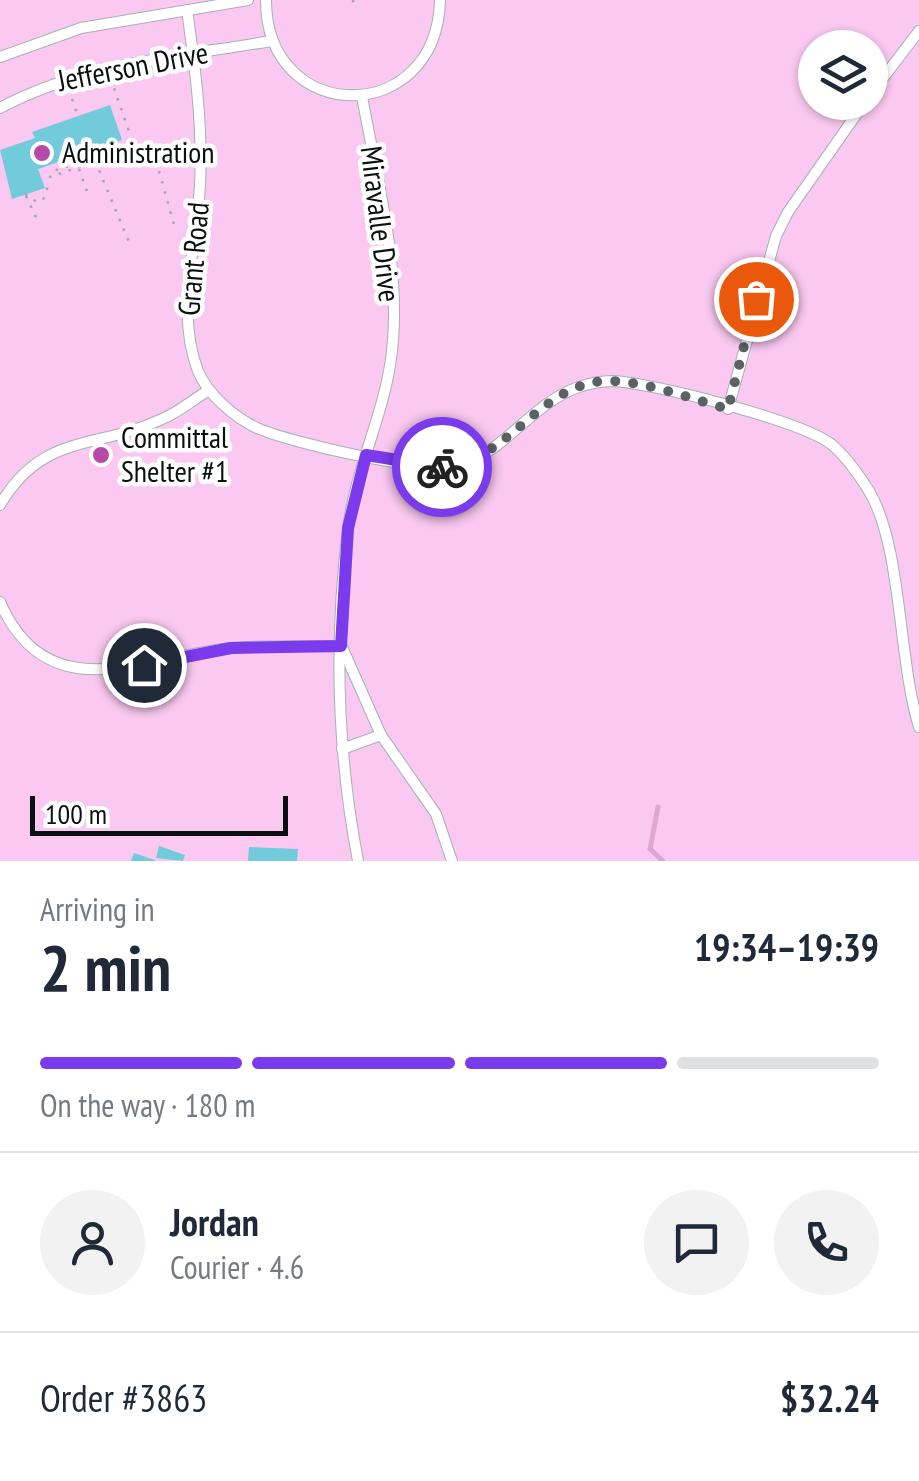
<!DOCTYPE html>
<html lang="en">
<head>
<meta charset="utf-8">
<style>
  :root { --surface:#fff; --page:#f2f2f3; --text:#1f2937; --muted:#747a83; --line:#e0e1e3; --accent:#7c3aed }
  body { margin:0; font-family:"PT Sans Narrow",sans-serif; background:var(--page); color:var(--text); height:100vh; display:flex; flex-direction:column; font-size:38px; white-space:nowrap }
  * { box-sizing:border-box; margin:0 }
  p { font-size:32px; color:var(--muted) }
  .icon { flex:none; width:55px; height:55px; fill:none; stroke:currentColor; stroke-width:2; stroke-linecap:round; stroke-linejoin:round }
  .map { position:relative; height:861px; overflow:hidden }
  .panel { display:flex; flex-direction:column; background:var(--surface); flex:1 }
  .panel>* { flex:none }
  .fabs { position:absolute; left:798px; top:30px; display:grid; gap:20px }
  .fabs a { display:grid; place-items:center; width:90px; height:90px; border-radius:50%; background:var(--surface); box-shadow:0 2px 8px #0004; font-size:50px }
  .scale { position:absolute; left:30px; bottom:25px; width:258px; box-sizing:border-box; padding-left:10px; border:5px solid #0a0f10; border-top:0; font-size:28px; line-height:35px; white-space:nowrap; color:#0a0f10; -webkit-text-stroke:8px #fff; paint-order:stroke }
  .pin { position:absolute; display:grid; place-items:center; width:85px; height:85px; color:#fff; margin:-42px; border:5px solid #fff; border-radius:50%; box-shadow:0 2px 10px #0007 }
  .courier { position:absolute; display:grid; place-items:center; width:100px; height:100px; margin:-50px; border:8px solid #7c3aed; border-radius:50%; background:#fff; color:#222; box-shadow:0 2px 12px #0007 }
  .headline em { font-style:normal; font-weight:700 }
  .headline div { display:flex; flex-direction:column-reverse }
  .headline { display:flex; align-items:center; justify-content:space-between; height:170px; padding:0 40px }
  h1 { font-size:65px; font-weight:700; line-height:75px }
  .bar { display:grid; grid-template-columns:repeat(4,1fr); gap:15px 10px; align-content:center; height:120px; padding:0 40px }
  .bar i { height:12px; border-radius:8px; background:var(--line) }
  .bar .selected { background:var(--accent) }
  .bar p { grid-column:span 4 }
  .line { display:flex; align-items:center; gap:25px; padding:0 40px; border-top:2px solid var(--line) }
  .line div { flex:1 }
  .round { display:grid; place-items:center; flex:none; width:105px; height:105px; border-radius:52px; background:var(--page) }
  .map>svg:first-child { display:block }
  .green { fill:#fac8f0; fill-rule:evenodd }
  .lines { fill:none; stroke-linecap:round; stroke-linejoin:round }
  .stream { stroke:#dea7d3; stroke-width:5 }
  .building { fill:#72cbda }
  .lane-casing { stroke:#a4b2b5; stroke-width:12 }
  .path { stroke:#9fa9aa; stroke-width:2.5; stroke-dasharray:2.5 8; stroke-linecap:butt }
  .lane { stroke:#fff; stroke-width:10 }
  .done { stroke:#5a6264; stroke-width:10; stroke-dasharray:0 18 }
  .route { stroke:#7c3aed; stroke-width:12 }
  .poi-dot { fill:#b74aa8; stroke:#fff; stroke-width:4 }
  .labels { text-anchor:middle; stroke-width:9; stroke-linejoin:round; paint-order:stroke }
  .street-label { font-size:30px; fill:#0a0f10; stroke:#fff }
  .poi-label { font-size:30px; fill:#0a0f10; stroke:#fff; text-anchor:start }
</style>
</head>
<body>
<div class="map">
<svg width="919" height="861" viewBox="0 0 919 861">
  <rect width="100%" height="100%" fill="#f0fdff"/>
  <!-- green -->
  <path class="green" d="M0,0H919V861H0ZM815,48H870V102H815Z"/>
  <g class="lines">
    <!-- stream -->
    <polyline class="stream" points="658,807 650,849 663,861"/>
  </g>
  <!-- building -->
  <g class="building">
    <polygon points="110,105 122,140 38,169 45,188 12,199 0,150 35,138 32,132"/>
    <polygon points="109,445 112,460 94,465 90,450"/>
    <polygon points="159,846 185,855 183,861 156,858"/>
    <polygon points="249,847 298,849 297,861 248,861"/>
    <polygon points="134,853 155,860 155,861 131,861"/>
  </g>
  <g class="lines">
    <!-- lane casing -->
    <g class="lane-casing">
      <g id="lane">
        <path d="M266,0C266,126 437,128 440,0"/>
        <path d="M187,10C195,67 203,126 200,184C197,245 175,312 198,371C208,395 234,417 257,428C292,443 430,476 464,464C507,448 533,404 576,388C587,384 602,381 613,381C653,383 801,421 831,444C846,456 859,475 869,491C902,546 898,659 919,727"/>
        <polyline points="0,57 81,28 248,0"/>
        <polyline points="870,95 919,31"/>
        <path d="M0,108C84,63 178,57 271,41"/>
        <polyline points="728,409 776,236 788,212 865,102"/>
        <path d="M0,505C43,432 96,450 162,419C179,412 194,399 209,390"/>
        <path d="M0,602C48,712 146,656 232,648C268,645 305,647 341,646"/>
        <polyline points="342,647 381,735 436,814 452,861"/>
        <polyline points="342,749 381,735"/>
        <path d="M358,861C337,751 334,640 348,529C355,471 383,417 391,359C403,273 377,181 362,96"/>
      </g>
    </g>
    <!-- path -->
    <g class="path">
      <polyline points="353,0 354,10"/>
      <polyline points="72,99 78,116"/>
      <polyline points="91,151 129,242"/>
      <polyline points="79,155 81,162 53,171 50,177 114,155 133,143 114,88"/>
      <polyline points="79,169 89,197"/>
      <polyline points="159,171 175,228"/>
      <polyline points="25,194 37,202 43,200 50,180"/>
      <polyline points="26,196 38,222"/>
    </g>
    <!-- lane -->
    <use href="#lane" class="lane"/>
  </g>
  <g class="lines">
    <!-- done -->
    <path class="done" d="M442,467C509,463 542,378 613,381C651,383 691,399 728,409L756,299"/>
    <!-- route -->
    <polyline class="route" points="144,665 231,648 341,646 348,528 366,455 442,467"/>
  </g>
  <!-- markers -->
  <g class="poi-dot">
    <circle cx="42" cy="153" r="10"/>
    <circle cx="101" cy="455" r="10"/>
  </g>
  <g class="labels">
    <!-- street labels -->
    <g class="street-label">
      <text transform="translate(133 67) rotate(-11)" y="10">Jefferson Drive</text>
      <text transform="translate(380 224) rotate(83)" y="10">Miravalle Drive</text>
      <text transform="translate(194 259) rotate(-85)" y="10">Grant Road</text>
    </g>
    <!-- poi labels -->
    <g class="poi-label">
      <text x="62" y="163">Administration</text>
      <text x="121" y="448">Committal<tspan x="121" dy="34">Shelter #1</tspan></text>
    </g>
  </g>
</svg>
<div class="fabs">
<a><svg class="icon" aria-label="layers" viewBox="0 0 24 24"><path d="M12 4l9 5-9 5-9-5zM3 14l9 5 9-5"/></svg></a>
</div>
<div class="scale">100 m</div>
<div class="pin" style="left:756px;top:299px;background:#ea580c"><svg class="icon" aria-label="bag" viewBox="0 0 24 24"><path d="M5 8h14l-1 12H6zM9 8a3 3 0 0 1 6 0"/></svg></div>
<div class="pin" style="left:144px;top:665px;background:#1f2937"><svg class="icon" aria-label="home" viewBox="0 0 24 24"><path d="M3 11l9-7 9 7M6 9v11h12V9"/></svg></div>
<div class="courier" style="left:442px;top:467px"><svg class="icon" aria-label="bike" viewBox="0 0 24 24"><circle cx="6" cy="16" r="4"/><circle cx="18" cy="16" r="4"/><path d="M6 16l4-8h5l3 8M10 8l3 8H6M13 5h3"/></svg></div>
</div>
<section class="panel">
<div class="headline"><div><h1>2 min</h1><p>Arriving in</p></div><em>19:34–19:39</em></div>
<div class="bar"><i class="selected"></i><i class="selected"></i><i class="selected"></i><i></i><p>On the way · 180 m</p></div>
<div class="line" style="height:180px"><a class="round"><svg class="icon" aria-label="person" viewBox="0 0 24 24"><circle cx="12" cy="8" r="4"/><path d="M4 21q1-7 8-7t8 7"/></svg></a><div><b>Jordan</b><p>Courier · 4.6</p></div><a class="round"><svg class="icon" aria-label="chat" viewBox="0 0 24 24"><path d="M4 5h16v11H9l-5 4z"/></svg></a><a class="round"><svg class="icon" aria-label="phone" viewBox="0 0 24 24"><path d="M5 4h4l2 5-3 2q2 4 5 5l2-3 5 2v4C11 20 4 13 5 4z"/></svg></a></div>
<div class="line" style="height:130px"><div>Order #3863</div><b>$32.24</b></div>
</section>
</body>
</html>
